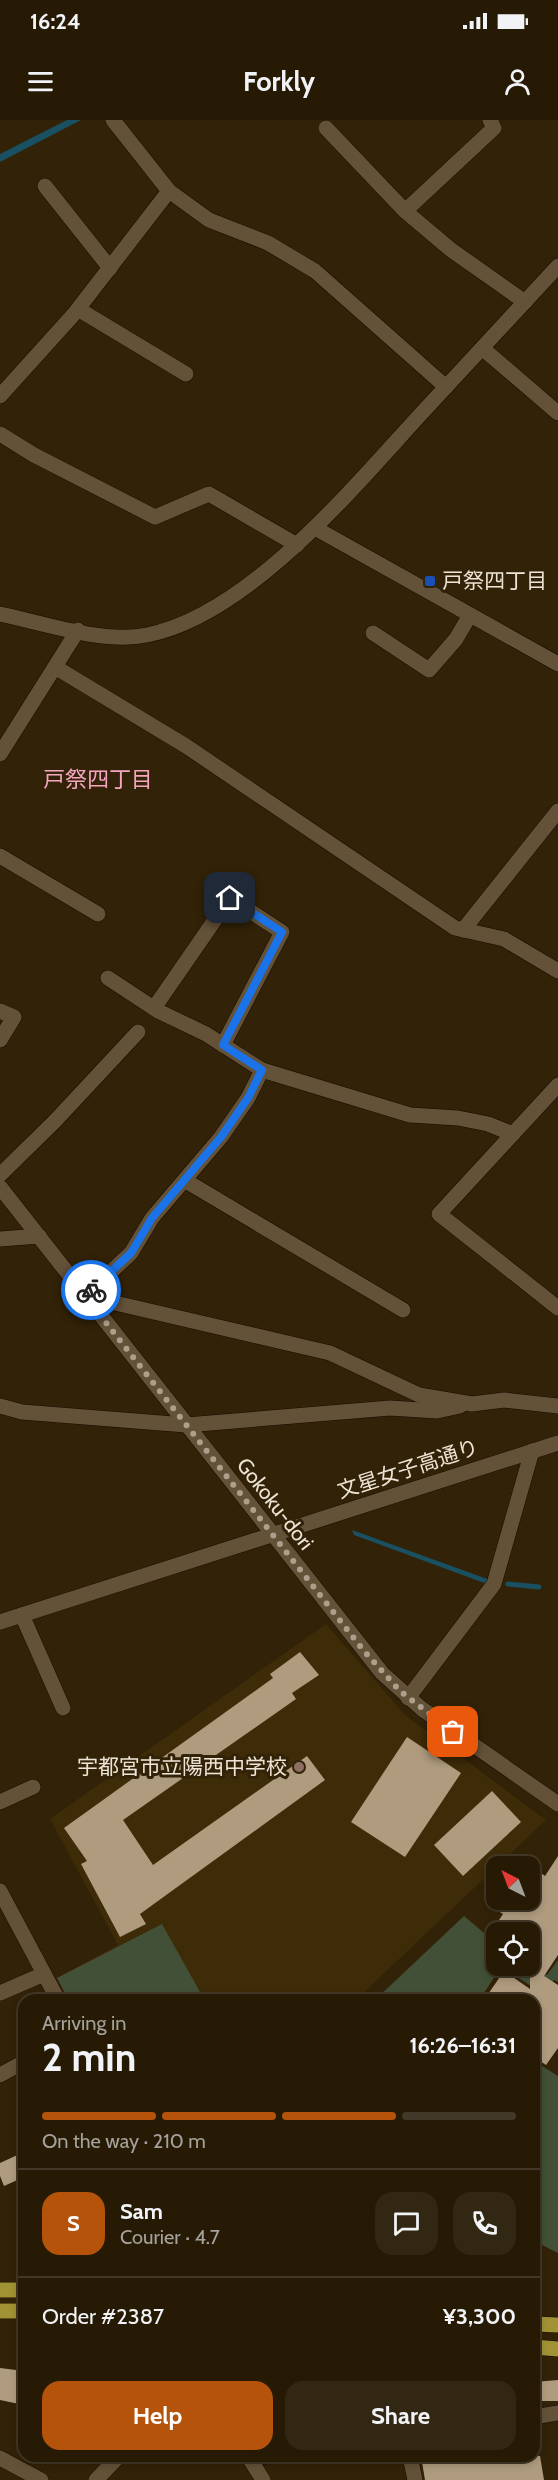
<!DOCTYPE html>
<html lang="en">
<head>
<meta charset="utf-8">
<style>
  :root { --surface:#261a05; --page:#322713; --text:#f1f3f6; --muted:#a4a19a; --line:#423827; --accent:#b45309 }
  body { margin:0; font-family:Cabin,"Noto Sans JP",sans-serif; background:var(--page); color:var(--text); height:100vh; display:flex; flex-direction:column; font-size:22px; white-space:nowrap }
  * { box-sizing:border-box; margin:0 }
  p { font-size:20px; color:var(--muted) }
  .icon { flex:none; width:33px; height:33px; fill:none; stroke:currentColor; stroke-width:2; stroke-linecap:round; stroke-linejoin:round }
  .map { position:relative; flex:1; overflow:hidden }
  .drawer { position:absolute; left:18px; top:1874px; width:522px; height:468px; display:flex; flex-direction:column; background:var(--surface); border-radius:18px; box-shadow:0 3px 9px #0003,0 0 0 2px var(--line) }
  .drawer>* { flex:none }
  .needle { width:39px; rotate:318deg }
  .buttons { position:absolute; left:486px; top:1736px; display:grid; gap:12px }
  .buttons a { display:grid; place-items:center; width:54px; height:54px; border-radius:12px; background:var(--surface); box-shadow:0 3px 9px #0003,0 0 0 2px var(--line); font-size:30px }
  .pin { position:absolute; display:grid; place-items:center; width:51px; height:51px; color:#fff; margin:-26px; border-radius:12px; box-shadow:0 3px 9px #0006 }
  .courier { position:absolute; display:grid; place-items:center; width:60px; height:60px; margin:-30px; border:4px solid #1a73e8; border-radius:50%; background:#fff; color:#222; box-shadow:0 2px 8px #0007 }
  .overview em { font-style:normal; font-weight:700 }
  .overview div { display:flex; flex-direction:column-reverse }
  .overview { display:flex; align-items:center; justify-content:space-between; height:102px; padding:0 24px }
  h1 { font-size:39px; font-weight:700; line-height:45px }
  .bar { display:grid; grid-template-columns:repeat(4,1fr); gap:9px 6px; align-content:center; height:72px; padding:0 24px }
  .bar i { height:8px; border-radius:4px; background:var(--line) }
  .bar .on { background:var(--accent) }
  .bar p { grid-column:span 4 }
  .line { display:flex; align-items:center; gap:15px; padding:0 24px; border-top:2px solid var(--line) }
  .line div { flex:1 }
  .round { display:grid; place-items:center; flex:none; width:63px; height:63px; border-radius:18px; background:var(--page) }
  .primary-button { display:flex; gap:12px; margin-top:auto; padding:12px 24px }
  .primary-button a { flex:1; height:69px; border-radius:18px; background:var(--accent); color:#fff; font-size:24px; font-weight:700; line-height:69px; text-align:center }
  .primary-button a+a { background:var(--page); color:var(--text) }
  .status { display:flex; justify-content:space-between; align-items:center; height:42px; padding:0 30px; background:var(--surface); direction:ltr }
  .status svg { height:16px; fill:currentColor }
  header { display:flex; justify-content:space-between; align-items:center; height:78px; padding:0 24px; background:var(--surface); font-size:27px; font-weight:700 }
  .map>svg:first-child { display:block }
  .built { fill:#3e2b07 }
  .green { fill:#415036 }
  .water { fill:#195162 }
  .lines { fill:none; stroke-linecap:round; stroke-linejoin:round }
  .stream { stroke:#195162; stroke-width:5 }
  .building { fill:#af9b7e }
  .minor-casing { stroke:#190b00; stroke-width:16 }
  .major-casing { stroke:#190b00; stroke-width:16 }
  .minor { stroke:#645238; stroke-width:15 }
  .major { stroke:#a19334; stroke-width:15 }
  .done { stroke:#aca08d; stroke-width:6; stroke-dasharray:0 10.8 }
  .route { stroke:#1a73e8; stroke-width:8 }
  .transit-dot { fill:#1a4fb4; stroke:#322207; stroke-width:2 }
  .education-dot { fill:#8d6e63; stroke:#322207; stroke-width:2 }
  .labels { text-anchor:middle; stroke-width:6; stroke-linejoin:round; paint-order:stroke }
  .poi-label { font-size:21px; fill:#eee4d5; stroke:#322207; text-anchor:start }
  .street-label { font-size:21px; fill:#eee4d5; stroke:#322207 }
  .neighbourhood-label { font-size:22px; fill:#f5a5bf; stroke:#322207 }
</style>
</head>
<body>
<div class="status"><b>16:24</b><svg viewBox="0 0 49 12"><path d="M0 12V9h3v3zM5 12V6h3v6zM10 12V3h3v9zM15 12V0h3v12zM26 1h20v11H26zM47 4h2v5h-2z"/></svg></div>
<header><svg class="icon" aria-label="menu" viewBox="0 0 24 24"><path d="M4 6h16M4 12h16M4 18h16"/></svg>Forkly<svg class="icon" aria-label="person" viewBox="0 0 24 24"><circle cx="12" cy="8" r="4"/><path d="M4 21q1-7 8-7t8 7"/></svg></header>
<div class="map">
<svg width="558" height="2360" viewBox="0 0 558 2360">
  <rect width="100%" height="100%" fill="#322207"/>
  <!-- built -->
  <polygon class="built" points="326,1504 405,1595 546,1700 357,1879 68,1880 57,1858 118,1825 50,1699"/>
  <!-- green -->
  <g class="green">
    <polygon points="464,1796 496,1823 496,1845 530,1845 547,1855 558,1840 558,1862 554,1860 544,1874 501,1847 480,1879 375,1880"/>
    <polygon points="162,1804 204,1879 68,1879 57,1858"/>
    <polygon points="534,1941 558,1956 558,2133 534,2121"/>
  </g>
  <!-- water -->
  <g class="water">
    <polygon points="67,0 81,0 0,42 0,34"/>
    <polygon points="352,1410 490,1460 487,1464 354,1415"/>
  </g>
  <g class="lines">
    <!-- stream -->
    <polyline class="stream" points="508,1464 539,1467"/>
  </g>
  <!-- building -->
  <g class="building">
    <polygon points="300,1532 319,1555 292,1573 296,1579 123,1700 153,1745 307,1636 325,1660 140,1794 146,1804 120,1817 81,1744 87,1741 64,1708 273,1558 270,1554"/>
    <polygon points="407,1617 461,1653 405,1737 351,1702"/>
    <polygon points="492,1671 521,1702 463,1756 434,1725"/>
    <polygon points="558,1736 558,1835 544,1856 558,1865 558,1928 546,1945 534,1937 534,1880 484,1880 504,1851 530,1869 530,1812 491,1812 503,1794 495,1789 502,1779 530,1779 530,1745 545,1756"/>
    <polygon points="24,2032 24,2057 4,2066 0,2056 0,2043"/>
    <polygon points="0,2248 24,2251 24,2285 0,2280"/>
    <polygon points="558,2260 558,2281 534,2281 534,2262"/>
    <polygon points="421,2336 540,2336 544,2360 425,2360"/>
  </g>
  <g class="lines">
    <!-- minor casing -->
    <g class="minor-casing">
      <g id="minor">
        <polyline points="113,0 169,71 209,100 268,123 315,151 446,267"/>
        <polyline points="326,8 405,91 450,129 525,182"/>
        <polyline points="45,66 110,148"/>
        <polyline points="405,91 494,8 490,0"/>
        <polyline points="78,189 186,254"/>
        <polyline points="482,228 558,293"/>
        <polyline points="0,276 74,194 169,71"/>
        <polyline points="0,314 34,335 155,397 209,374 297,425"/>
        <polyline points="315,408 558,544"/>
        <path d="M0,494C44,503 103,524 147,515C247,496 353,368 419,296C465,246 512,196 558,146"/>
        <polyline points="373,513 429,550 456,519 470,495"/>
        <polyline points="55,547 186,626 455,808 504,819 558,851"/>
        <polyline points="0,634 78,510"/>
        <polyline points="0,736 98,794"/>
        <polyline points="463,810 558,691"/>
        <polyline points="108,858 158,891 206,914 262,950 410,995 458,998 488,1004 513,1014"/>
        <polyline points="154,888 230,778 282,812 223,925"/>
        <polyline points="0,891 14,897 0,920"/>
        <polyline points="558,965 439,1094 558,1188"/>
        <polyline points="0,1055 55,1001 138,912"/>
        <polyline points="186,1061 403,1190"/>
        <polyline points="0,1067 382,1553 422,1589 558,1684"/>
        <polyline points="0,1119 39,1116"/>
        <polyline points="85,1176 330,1233 419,1275 472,1284 504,1280 558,1286"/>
        <polyline points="85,1176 131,1133 152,1098 221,1017 248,978 262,950"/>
        <polyline points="0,1286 22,1292 186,1305 390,1288 437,1291 460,1286"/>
        <polyline points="22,1495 63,1588"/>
        <polyline points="0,1502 558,1323"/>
        <polyline points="408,1578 494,1464 532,1331"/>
        <polyline points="0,1682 33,1667"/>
        <polyline points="0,1771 58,1880"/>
        <polyline points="0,1873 44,1854"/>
        <polyline points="0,1955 24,1942"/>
        <polyline points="534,2297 558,2293"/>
        <polyline points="248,2336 263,2360"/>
        <polyline points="410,2336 415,2360"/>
        <polyline points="0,2338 41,2360"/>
        <polyline points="251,2338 268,2336"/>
        <polyline points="96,2360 119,2336"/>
      </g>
    </g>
    <!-- major casing -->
    <g class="major-casing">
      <g id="major">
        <polyline points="0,2170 24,2170"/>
        <polyline points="0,2191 24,2191"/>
        <polyline points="534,2204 558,2205"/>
        <polyline points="534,2227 558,2229"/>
      </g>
    </g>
    <!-- minor -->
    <use href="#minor" class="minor"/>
    <!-- major -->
    <use href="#major" class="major"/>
  </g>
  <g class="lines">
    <!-- done -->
    <polyline class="done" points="91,1170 85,1176 364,1531 400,1571 453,1612"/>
    <!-- route -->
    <polyline class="route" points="91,1170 131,1133 152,1098 221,1017 248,978 262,950 223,925 282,812 230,778"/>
  </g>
  <!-- markers -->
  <rect class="transit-dot" x="424" y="455" width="12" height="12" rx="3"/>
  <circle class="education-dot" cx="299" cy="1647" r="6"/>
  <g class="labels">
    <!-- poi labels -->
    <g class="poi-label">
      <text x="442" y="468">戸祭四丁目</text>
      <text x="287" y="1654" text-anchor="end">宇都宮市立陽西中学校</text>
    </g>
    <!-- street labels -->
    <g class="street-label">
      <text transform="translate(408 1349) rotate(-18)" y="7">文星女子高通り</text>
      <text transform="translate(275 1384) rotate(52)" y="7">Gokoku-dori</text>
    </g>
    <!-- neighbourhood labels -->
    <g class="neighbourhood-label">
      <text x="98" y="667">戸祭四丁目</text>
    </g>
  </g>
</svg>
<div class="buttons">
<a><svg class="needle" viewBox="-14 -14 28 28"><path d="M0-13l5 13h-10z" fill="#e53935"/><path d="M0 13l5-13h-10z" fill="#a4a19a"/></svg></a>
<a><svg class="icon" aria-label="locate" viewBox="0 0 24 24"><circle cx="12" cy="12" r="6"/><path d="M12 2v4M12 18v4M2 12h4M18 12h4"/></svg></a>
</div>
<div class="pin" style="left:453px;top:1612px;background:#ea580c"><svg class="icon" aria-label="bag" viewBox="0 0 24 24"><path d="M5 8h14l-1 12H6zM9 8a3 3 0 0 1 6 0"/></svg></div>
<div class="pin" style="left:230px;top:778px;background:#1f2937"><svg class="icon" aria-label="home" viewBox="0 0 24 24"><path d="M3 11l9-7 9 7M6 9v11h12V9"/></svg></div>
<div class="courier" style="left:91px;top:1170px"><svg class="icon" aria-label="bike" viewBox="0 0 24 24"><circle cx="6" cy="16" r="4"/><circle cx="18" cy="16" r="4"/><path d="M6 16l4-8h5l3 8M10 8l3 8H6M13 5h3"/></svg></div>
<section class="drawer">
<div class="overview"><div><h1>2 min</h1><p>Arriving in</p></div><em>16:26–16:31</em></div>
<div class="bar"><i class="on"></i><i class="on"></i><i class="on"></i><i></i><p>On the way · 210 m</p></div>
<div class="line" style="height:108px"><b class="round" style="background:var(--accent);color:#fff">S</b><div><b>Sam</b><p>Courier · 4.7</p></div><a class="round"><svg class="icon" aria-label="chat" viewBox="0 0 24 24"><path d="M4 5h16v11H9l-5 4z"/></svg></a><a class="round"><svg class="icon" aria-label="phone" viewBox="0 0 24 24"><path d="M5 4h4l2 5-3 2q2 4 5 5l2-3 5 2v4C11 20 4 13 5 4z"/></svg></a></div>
<div class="line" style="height:78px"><div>Order #2387</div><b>¥3,300</b></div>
<div class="primary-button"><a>Help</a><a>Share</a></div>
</section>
</div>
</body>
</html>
